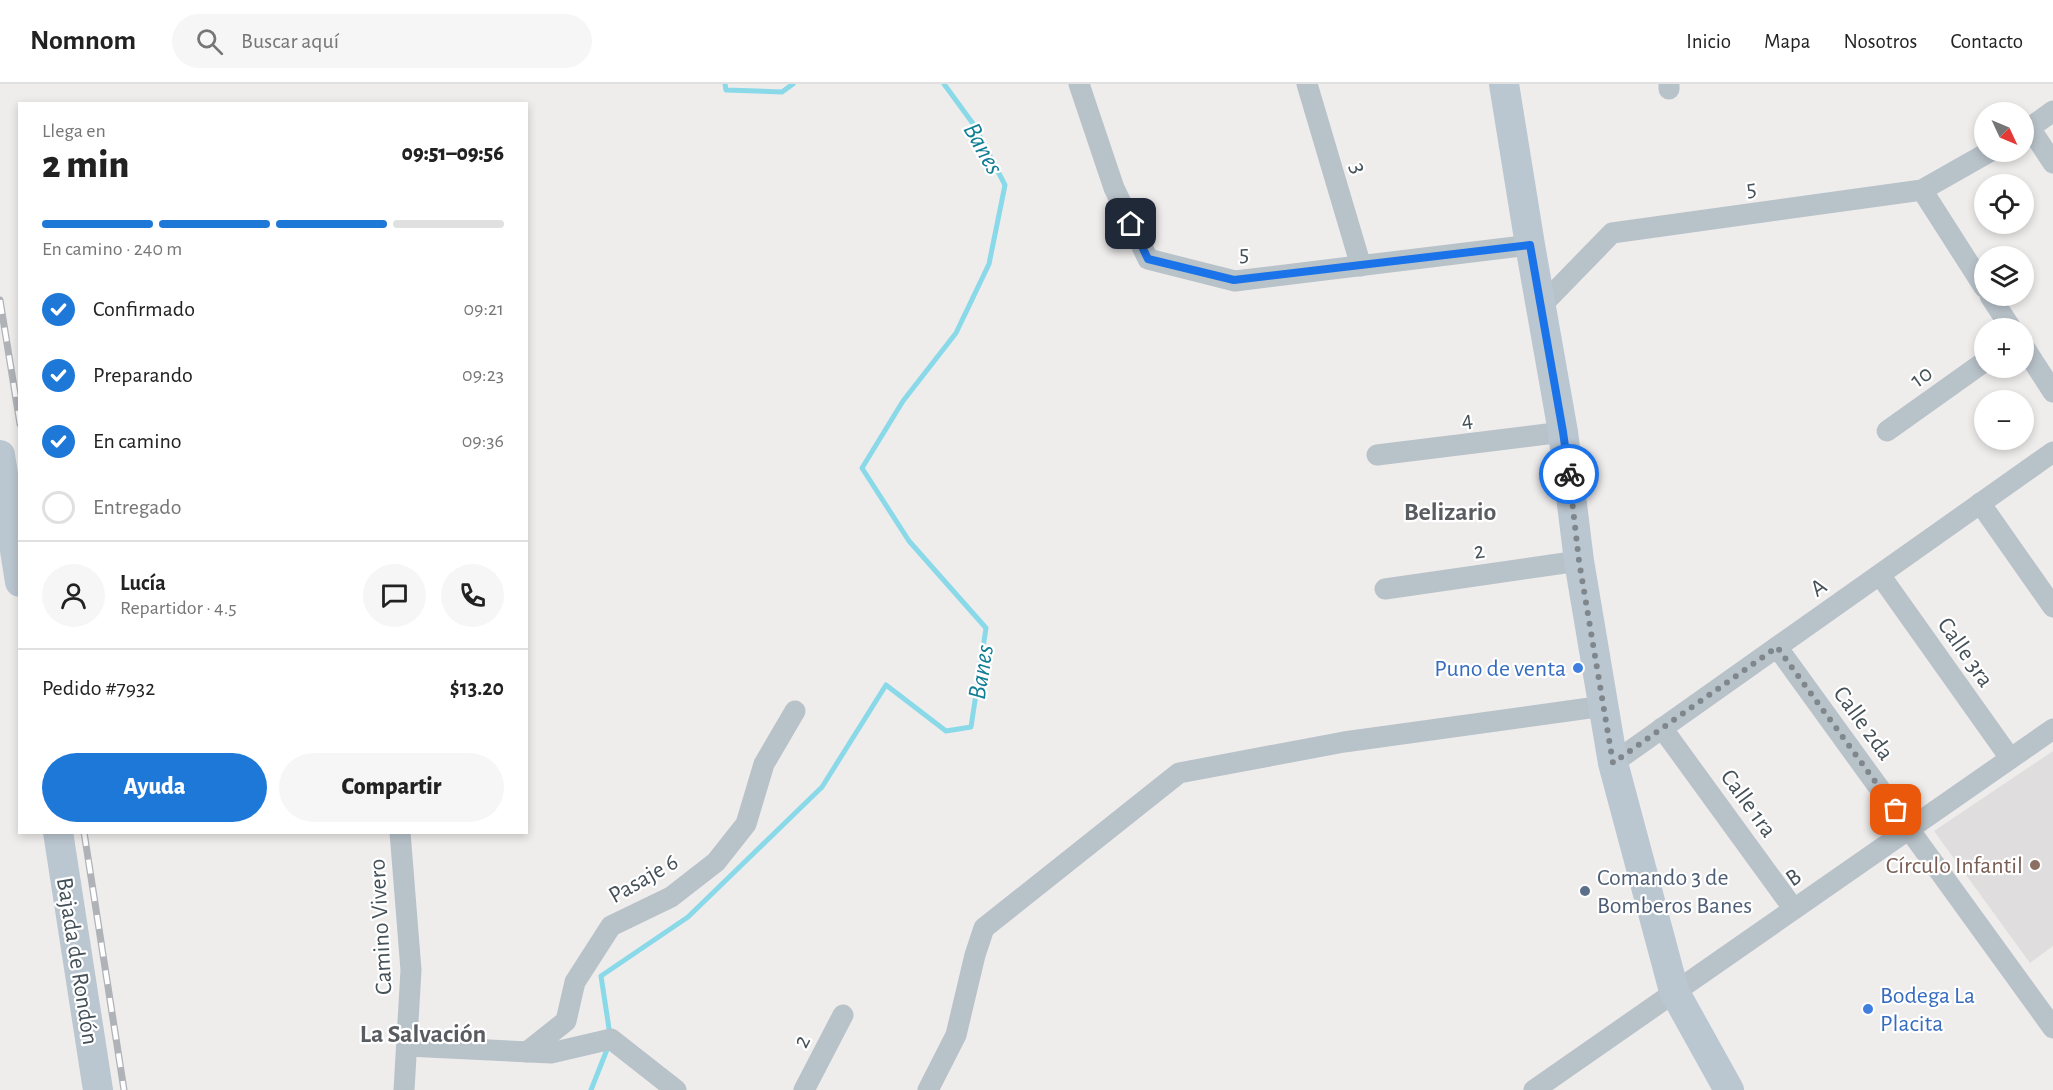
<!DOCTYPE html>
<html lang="es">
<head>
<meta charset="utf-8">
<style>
  :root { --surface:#fff; --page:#f6f6f6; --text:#222; --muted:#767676; --line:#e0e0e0; --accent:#1d78d8 }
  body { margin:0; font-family:"Alegreya Sans",sans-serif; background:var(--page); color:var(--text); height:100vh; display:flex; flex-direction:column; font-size:22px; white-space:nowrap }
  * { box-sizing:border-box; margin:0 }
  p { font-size:20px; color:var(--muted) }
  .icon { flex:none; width:33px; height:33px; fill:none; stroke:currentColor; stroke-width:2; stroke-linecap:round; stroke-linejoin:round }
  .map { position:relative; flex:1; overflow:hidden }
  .panel { position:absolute; left:18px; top:18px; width:510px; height:732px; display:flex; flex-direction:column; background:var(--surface); border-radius:0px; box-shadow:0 3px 9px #0003 }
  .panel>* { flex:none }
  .needle { width:39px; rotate:134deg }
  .buttons { position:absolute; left:1974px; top:18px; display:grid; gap:12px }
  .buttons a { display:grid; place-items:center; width:60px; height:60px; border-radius:50%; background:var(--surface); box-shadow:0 3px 9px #0003; font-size:30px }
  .pin { position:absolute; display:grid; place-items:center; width:51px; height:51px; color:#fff; margin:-26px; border-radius:12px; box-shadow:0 3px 9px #0006 }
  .courier { position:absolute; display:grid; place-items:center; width:60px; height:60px; margin:-30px; border:4px solid #1a73e8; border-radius:50%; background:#fff; color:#222; box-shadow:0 2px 8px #0007 }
  .head em { font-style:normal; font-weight:800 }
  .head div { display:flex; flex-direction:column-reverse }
  .head { display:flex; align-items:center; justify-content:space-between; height:102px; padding:0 24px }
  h1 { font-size:39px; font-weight:800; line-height:45px }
  .bar { display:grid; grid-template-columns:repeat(4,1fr); gap:9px 6px; align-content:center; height:72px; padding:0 24px }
  .bar i { height:8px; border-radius:4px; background:var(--line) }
  .bar .active { background:var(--accent) }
  .bar p { grid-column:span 4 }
  .line { display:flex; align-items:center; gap:15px; padding:0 24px; border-top:2px solid var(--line) }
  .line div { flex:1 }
  .round { display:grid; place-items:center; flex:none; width:63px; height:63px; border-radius:32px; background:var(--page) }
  ol { padding:0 24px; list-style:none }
  li { display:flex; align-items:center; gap:18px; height:66px }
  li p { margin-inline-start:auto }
  li .icon { padding:6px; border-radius:50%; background:var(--accent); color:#fff; stroke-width:4 }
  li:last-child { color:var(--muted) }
  li i { width:33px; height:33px; border:3px solid var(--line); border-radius:50% }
  .primary-button { display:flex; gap:12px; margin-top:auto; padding:12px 24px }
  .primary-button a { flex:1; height:69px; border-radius:36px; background:var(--accent); color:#fff; font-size:24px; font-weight:800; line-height:69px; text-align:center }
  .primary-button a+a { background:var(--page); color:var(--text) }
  header { display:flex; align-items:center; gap:36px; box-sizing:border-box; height:84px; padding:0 30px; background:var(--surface); border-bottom:2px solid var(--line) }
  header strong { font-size:28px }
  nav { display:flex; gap:33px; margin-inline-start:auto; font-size:21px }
  .search { width:420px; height:54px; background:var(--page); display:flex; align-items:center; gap:15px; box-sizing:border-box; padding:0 21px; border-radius:33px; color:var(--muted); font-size:22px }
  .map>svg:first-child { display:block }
  .education { fill:#e0ddde }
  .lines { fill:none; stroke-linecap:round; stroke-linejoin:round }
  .stream { stroke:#89d9e9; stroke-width:5 }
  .street { stroke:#b8c2c9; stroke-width:21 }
  .secondary { stroke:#bac6d0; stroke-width:30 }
  .rail-casing { stroke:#afb2b7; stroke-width:7 }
  .rail { stroke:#fff; stroke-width:4.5; stroke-dasharray:14; stroke-linecap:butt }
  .done { stroke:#80878c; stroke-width:6; stroke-dasharray:0 10.8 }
  .route { stroke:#1a73e8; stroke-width:8 }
  .shop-dot { fill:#3f7fe0; stroke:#fff; stroke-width:2 }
  .education-dot { fill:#8d6e63; stroke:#fff; stroke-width:2 }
  .service-dot { fill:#5c6f8a; stroke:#fff; stroke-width:2 }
  .labels { text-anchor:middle; stroke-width:4.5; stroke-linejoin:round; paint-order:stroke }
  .street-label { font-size:24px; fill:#455159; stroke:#fff }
  .shop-label { font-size:24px; fill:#366cbe; stroke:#fff; text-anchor:end }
  .education-label { font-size:24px; fill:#785e54; stroke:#fff; text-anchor:end }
  .service-label { font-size:24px; fill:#4e5e75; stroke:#fff; text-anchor:start }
  .water-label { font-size:26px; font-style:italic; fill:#107e94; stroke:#fff }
  .neighbourhood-label { font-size:26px; font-weight:bold; fill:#595d61; stroke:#fff }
</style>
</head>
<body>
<header>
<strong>Nomnom</strong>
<div class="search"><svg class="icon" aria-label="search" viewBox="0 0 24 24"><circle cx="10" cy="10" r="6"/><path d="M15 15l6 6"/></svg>Buscar aquí</div>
<nav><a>Inicio</a><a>Mapa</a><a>Nosotros</a><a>Contacto</a></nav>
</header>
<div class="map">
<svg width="2053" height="1006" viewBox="0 0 2053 1006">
  <rect width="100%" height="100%" fill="#efecec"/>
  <!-- education -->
  <polygon class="education" points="2053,667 2053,862 2030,879 1934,747"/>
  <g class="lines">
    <!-- stream -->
    <g class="stream">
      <polyline points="725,0 726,6 782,8 793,0"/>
      <polyline points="610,951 601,892 688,833 822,703 886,601 946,647 971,643 986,544 909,457 862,384 903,317 956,249 989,180 1005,101 974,41 944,0"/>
      <polyline points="591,1006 608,963"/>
    </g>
    <!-- street -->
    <g class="street">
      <polyline points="1079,0 1114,104 1148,175 1235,197 1530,161"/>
      <polyline points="1307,0 1361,182"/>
      <polyline points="1669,0 1669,5"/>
      <polyline points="2030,44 2053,79"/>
      <polyline points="2024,48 2053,27"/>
      <polyline points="1922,106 1984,203"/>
      <polyline points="1990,212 2011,244"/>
      <polyline points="1541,222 1612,149 1922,106 1989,68"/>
      <polyline points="2024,263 2053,308"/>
      <polyline points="1887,347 1984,278"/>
      <polyline points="1377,371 1563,348"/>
      <polyline points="1980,419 2053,523"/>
      <polyline points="1880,491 2010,674"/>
      <polyline points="1385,505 1579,477"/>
      <polyline points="1777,563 2053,944"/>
      <polyline points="1662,644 1793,824"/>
      <polyline points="1613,679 2053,368"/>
      <polyline points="400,748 411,886 404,1006"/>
      <polyline points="407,962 551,969 611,955 676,1006"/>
      <polyline points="527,968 566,937 575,898 611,842 671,813 716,778 746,740 764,680 795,627"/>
      <polyline points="804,1006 843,931"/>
      <polyline points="928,1006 956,951 975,871 984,844 1179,689 1344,658 1604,622"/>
      <polyline points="1534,1006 2053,645"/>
    </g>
    <!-- secondary -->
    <g class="secondary">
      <polyline points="1504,0 1530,161 1563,348 1579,477 1613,679 1674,907 1729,1006"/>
      <polyline points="0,371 20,498"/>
      <polyline points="58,748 98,1006"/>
    </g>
    <!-- rail casing -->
    <g class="rail-casing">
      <g id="rail">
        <polyline points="0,216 20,340"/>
        <polyline points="84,748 124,1006"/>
      </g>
    </g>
    <!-- rail -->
    <use href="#rail" class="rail"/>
  </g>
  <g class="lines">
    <!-- done -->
    <polyline class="done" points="1569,390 1579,477 1613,679 1777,563 1896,726"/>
    <!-- route -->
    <polyline class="route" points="1131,140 1148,175 1234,196 1530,161 1563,348 1569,390"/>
  </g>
  <!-- markers -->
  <g class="shop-dot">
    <circle cx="1578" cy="584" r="6"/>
    <circle cx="1868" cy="925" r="6"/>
  </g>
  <circle class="education-dot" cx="2035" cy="781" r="6"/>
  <circle class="service-dot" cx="1585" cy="807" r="6"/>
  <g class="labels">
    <!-- street labels -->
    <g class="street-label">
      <text transform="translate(1359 84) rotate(73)" y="8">3</text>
      <text transform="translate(1751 104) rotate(-8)" y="8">5</text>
      <text transform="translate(1244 169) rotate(-2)" y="8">5</text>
      <text transform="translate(1921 292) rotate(-35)" y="8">10</text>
      <text transform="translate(1467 335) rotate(-7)" y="8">4</text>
      <text transform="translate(1479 466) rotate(-8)" y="8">2</text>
      <text transform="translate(1818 503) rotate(-35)" y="8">A</text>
      <text transform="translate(1966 568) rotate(55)" y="8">Calle 3ra</text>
      <text transform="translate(1864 639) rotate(54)" y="8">Calle 2da</text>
      <text transform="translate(1749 719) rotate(54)" y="8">Calle 1ra</text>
      <text transform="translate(1793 793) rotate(-34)" y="8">B</text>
      <text transform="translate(643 794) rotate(-30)" y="8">Pasaje 6</text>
      <text transform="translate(380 843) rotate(-93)" y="8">Camino Vivero</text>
      <text transform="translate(78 877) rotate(81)" y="8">Bajada de Rondón</text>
      <text transform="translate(801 957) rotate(-63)" y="8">2</text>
    </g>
    <!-- shop labels -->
    <g class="shop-label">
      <text x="1566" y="592">Puno de venta</text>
      <text x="1880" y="919" text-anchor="start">Bodega La<tspan x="1880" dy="28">Placita</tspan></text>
    </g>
    <!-- education labels -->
    <g class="education-label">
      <text x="2023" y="789">Círculo Infantil</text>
    </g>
    <!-- service labels -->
    <g class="service-label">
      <text x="1597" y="801">Comando 3 de<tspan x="1597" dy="28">Bomberos Banes</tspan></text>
    </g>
    <!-- water labels -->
    <g class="water-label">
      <text transform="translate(984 64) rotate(61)" y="9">Banes</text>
      <text transform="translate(980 588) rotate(-81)" y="9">Banes</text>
    </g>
    <!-- neighbourhood labels -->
    <g class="neighbourhood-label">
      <text x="1450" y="436">Belizario</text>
      <text x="423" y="958">La Salvación</text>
    </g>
  </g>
</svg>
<div class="buttons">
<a><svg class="needle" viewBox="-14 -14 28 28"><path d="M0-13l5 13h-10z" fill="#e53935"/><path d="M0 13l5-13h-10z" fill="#767676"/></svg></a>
<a><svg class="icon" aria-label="locate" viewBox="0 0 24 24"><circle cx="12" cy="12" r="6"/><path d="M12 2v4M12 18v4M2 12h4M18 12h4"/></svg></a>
<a><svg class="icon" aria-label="layers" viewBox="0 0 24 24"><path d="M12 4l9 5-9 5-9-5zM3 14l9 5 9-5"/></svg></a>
<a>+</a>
<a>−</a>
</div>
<div class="pin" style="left:1896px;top:726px;background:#ea580c"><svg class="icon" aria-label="bag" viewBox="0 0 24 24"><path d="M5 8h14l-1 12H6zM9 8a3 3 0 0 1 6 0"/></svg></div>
<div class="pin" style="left:1131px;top:140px;background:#1f2937"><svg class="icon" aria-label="home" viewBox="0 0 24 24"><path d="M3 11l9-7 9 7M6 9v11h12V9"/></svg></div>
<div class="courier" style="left:1569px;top:390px"><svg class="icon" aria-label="bike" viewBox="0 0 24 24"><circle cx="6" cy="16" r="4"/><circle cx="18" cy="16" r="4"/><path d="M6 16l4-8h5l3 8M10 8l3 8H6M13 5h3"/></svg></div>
<section class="panel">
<div class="head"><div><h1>2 min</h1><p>Llega en</p></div><em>09:51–09:56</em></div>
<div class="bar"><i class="active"></i><i class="active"></i><i class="active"></i><i></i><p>En camino · 240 m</p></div>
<ol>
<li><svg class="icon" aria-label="check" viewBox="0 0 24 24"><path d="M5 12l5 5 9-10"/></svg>Confirmado<p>09:21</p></li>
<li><svg class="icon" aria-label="check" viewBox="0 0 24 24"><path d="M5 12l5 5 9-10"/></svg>Preparando<p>09:23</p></li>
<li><svg class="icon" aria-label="check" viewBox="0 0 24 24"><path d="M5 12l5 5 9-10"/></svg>En camino<p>09:36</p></li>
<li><i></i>Entregado</li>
</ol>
<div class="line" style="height:108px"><a class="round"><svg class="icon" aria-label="person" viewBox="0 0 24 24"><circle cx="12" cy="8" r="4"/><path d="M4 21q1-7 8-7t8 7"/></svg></a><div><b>Lucía</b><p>Repartidor · 4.5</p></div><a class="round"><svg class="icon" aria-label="chat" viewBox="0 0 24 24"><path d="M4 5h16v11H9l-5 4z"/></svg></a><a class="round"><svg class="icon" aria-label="phone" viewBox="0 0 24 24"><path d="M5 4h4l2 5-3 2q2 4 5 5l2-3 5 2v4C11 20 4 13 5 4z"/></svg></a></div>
<div class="line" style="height:78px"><div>Pedido #7932</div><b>$13.20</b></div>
<div class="primary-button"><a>Ayuda</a><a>Compartir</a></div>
</section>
</div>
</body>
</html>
